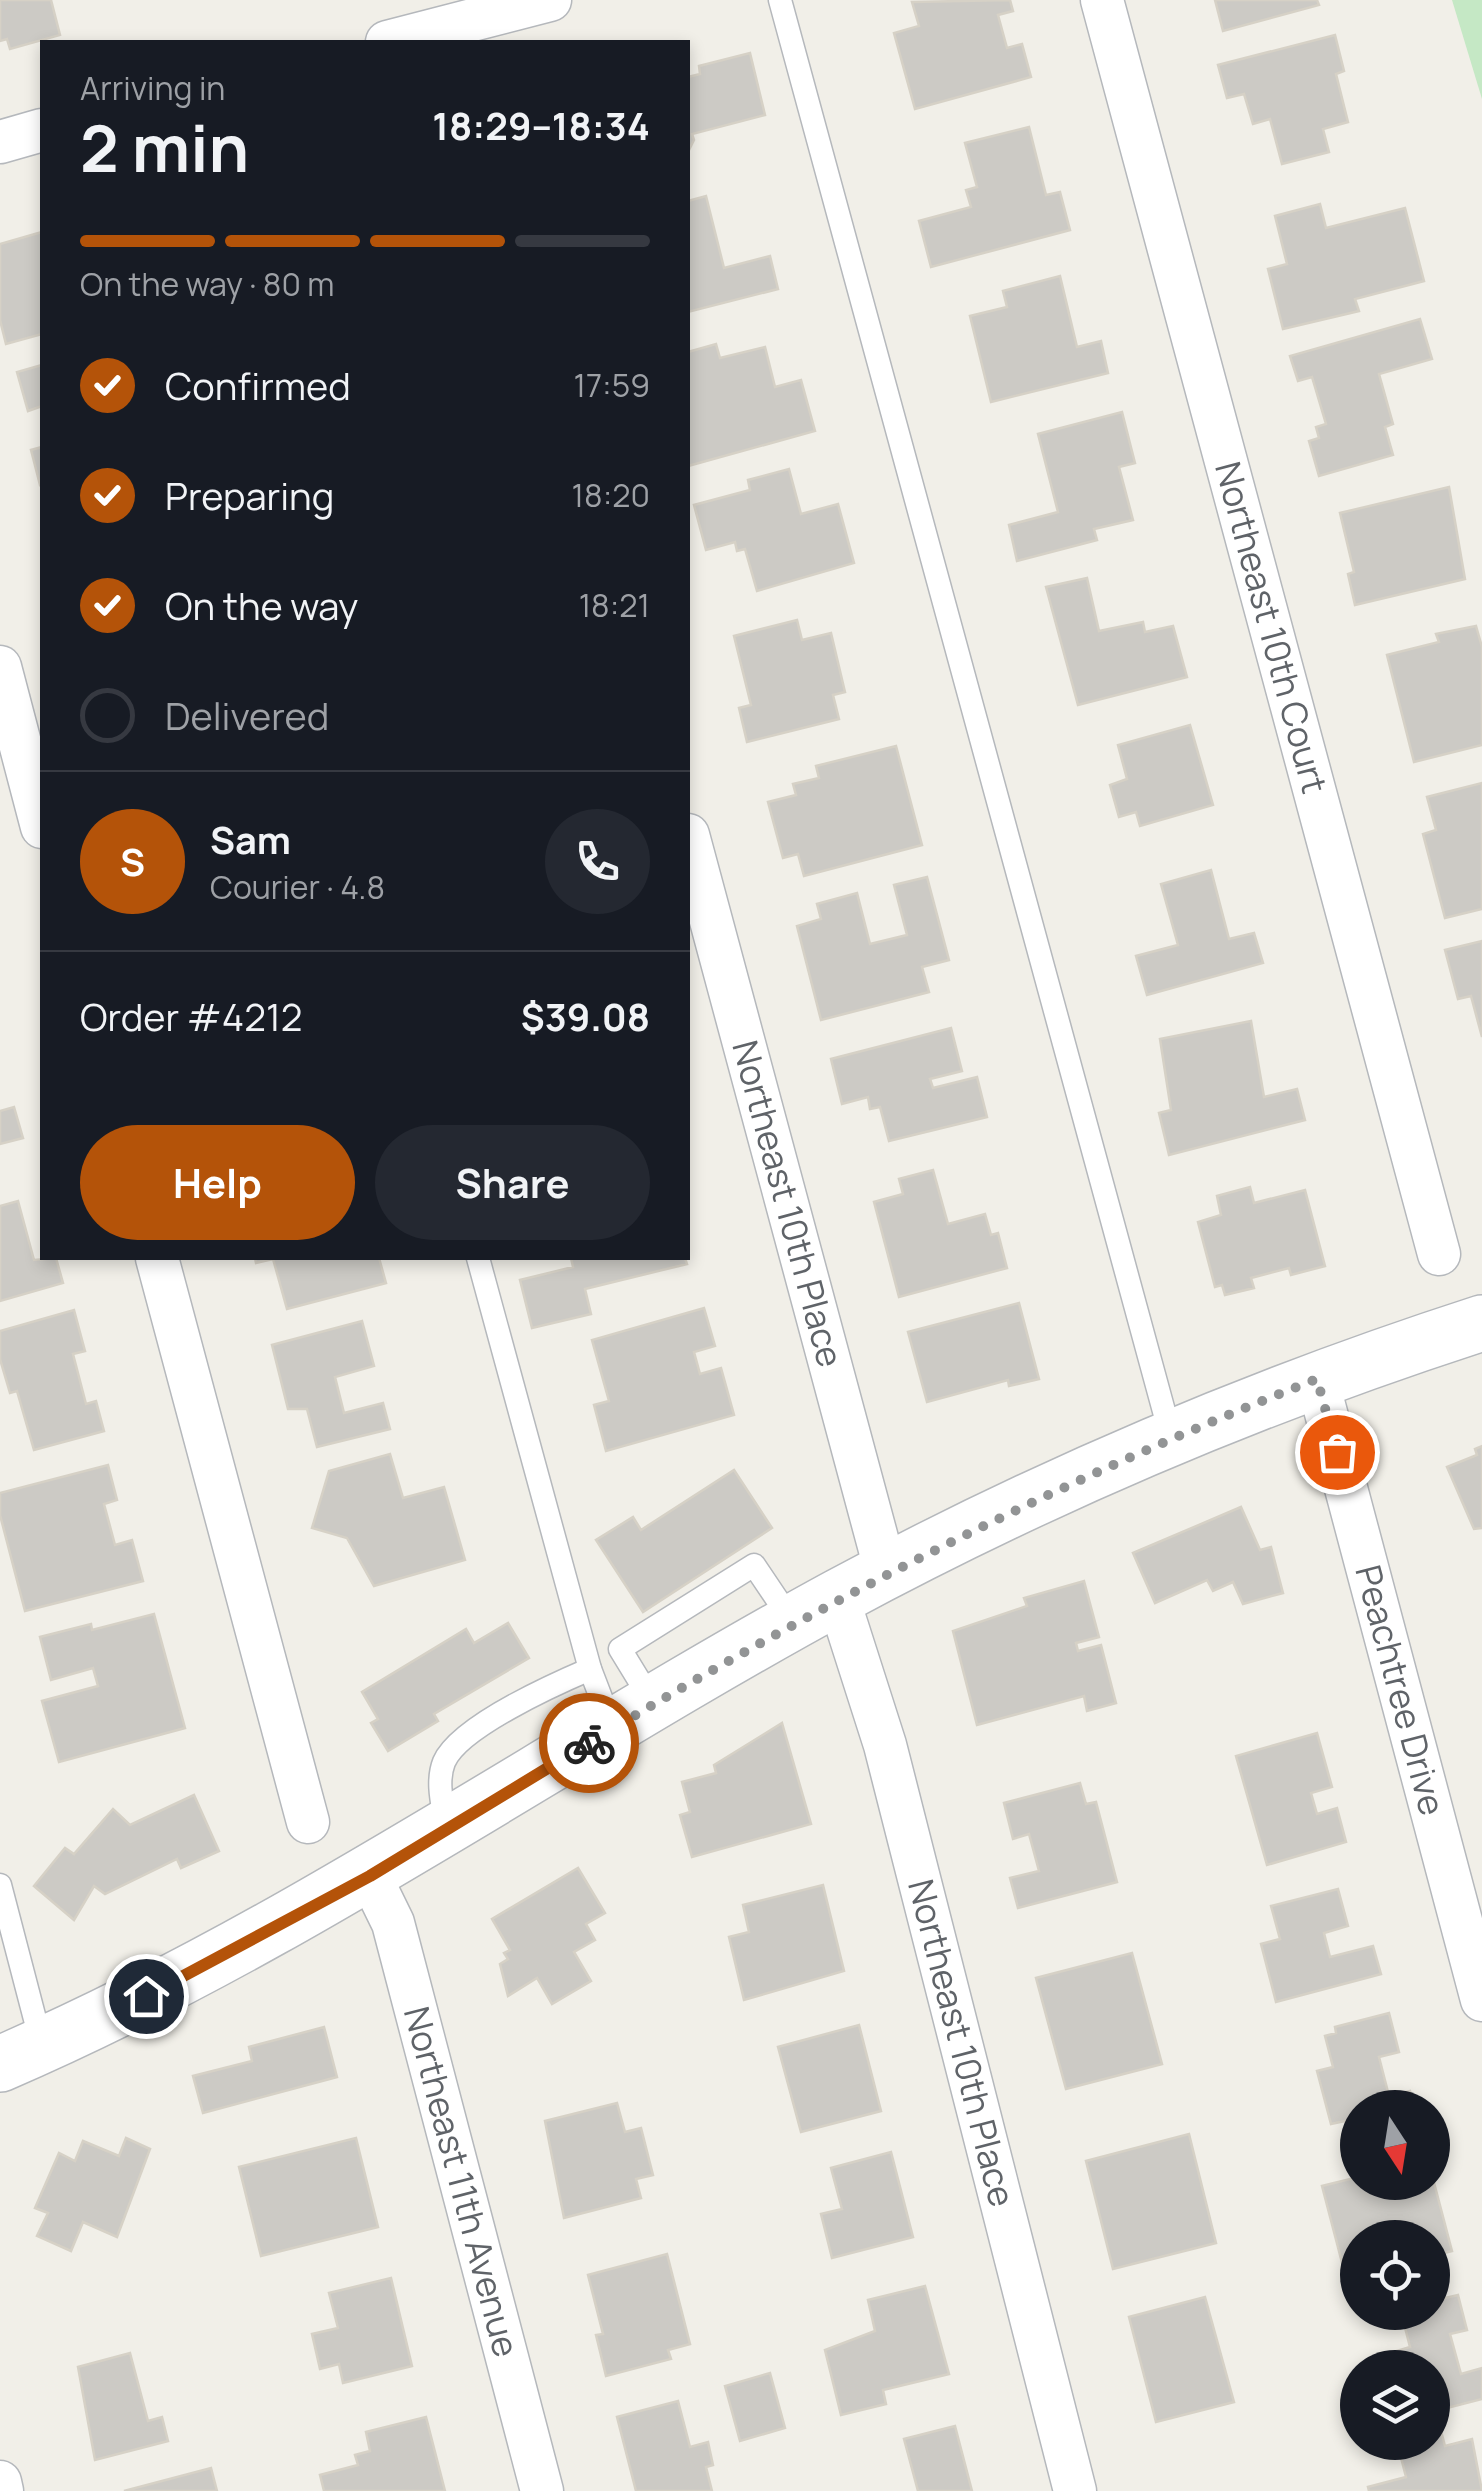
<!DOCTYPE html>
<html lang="en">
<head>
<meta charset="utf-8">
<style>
  :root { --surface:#171b24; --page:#242831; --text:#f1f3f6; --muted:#9ea1a6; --line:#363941; --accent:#b45309 }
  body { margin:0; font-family:Manrope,sans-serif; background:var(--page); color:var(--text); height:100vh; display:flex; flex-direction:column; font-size:38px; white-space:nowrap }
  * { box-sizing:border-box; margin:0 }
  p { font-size:32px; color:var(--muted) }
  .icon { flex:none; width:55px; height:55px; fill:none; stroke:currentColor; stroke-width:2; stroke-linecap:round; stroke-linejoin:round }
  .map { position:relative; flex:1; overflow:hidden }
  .panel { position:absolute; left:40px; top:40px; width:650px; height:1220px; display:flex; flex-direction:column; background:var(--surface); border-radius:0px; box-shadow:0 5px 15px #0003 }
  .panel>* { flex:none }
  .needle { width:65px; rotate:168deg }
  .controls { position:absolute; left:1340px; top:2090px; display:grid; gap:20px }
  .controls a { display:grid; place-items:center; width:110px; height:110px; border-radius:50%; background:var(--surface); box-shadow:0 5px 15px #0003; font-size:50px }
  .pin { position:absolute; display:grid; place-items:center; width:85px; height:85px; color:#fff; margin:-42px; border:5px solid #fff; border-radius:50%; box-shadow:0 2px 10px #0007 }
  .courier { position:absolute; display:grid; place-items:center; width:100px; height:100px; margin:-50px; border:8px solid #b45309; border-radius:50%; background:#fff; color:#222; box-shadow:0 2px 12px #0007 }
  .head em { font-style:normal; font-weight:700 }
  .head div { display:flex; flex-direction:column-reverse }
  .head { display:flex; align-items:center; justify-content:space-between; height:170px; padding:0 40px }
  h1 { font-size:65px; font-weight:700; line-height:75px }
  .bar { display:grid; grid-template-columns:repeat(4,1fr); gap:15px 10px; align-content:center; height:120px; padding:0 40px }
  .bar i { height:12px; border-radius:8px; background:var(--line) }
  .bar .active { background:var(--accent) }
  .bar p { grid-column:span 4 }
  .line { display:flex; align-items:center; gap:25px; padding:0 40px; border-top:2px solid var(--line) }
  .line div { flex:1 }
  .round { display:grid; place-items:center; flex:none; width:105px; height:105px; border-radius:52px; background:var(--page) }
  ol { padding:0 40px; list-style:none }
  li { display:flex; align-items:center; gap:30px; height:110px }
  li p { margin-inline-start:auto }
  li .icon { padding:10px; border-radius:50%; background:var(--accent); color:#fff; stroke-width:4 }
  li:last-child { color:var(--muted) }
  li i { width:55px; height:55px; border:5px solid var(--line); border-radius:50% }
  .primary-button { display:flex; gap:20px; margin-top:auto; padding:20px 40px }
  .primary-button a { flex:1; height:115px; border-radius:60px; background:var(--accent); color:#fff; font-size:40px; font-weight:700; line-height:115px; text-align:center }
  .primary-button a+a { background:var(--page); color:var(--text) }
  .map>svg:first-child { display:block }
  .green { fill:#c5e8c5 }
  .building { fill:#cccac5; stroke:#d6d1c6; stroke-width:2.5 }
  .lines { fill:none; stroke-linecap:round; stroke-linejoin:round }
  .service-casing { stroke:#b5b8bc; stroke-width:25 }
  .minor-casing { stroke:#b5b8bc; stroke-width:45 }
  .tertiary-casing { stroke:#b5b8bc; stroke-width:58 }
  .service { stroke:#fff; stroke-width:22 }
  .minor { stroke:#fff; stroke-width:42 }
  .tertiary { stroke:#fff; stroke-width:55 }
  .done { stroke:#929495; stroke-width:10; stroke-dasharray:0 18 }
  .route { stroke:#b45309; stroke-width:12 }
  .labels { text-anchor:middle; stroke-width:9; stroke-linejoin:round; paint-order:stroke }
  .street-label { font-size:35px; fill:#5f6368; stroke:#fff }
</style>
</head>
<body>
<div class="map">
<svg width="1482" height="2491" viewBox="0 0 1482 2491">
  <rect width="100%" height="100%" fill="#f1efe8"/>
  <!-- green -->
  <polygon class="green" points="1452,0 1482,0 1482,99"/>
  <!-- building -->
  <g class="building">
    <polygon points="0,0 51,0 60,35 10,49 7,39 0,41"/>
    <polygon points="1010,0 1013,11 998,15 1007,48 1022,44 1031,77 915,109 894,33 919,26 912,2"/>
    <polygon points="1215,0 1317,0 1319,5 1223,31"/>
    <polygon points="1335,35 1344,71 1336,74 1348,122 1323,129 1329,152 1282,164 1270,119 1253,124 1244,94 1227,98 1218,65"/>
    <polygon points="750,53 765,115 692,134 694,140 688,152 688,77 700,74 699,66"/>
    <polygon points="1029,127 1046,195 1060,192 1070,230 931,267 919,221 971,207 966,190 977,187 965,143"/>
    <polygon points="706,196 724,268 770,256 778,289 688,312 688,201"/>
    <polygon points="1320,204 1326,228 1405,208 1424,281 1355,299 1359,311 1283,329 1268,269 1287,264 1275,216"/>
    <polygon points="42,232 42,334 6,344 0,320 0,244"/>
    <polygon points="1060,276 1077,347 1101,341 1108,373 991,402 970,316 1007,307 1003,291"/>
    <polygon points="1420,319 1432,359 1379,374 1393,424 1385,427 1393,455 1319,476 1309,441 1319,438 1316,427 1326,424 1312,377 1298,381 1290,356"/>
    <polygon points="716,344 720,358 765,347 775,387 801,380 815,431 688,466 688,352"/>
    <polygon points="42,365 42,406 28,411 17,372"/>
    <polygon points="1122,412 1135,463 1119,467 1133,520 1094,529 1097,540 1017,561 1009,525 1058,512 1038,434"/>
    <polygon points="42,447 42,484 40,485 31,450"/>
    <polygon points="789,469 801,514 838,504 854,563 757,591 745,549 737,551 735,542 706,550 694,505 750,490 748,480"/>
    <polygon points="1449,487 1465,579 1355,605 1348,574 1354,572 1340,513"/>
    <polygon points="1087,578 1099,631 1143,622 1145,632 1173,626 1187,677 1078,705 1046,587"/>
    <polygon points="797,620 802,640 831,633 845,692 833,695 839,719 747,742 739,708 751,705 734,636"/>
    <polygon points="1476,626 1482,647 1482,745 1414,762 1387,655 1439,642 1436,634"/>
    <polygon points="1190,725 1213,805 1140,826 1136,812 1119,817 1110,785 1127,779 1118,745"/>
    <polygon points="896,746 922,845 804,876 798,854 783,858 768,802 796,795 793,784 819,778 816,766"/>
    <polygon points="1482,783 1482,909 1445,918 1423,834 1436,830 1427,797"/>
    <polygon points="1211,870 1229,939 1254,933 1263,963 1147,995 1136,956 1178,945 1161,884"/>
    <polygon points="927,877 949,960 922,967 929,992 821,1020 797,926 821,919 817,904 857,893 870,944 907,935 894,885"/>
    <polygon points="1482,941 1482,1037 1471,996 1458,999 1445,950"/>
    <polygon points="1251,1021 1264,1097 1297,1089 1305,1120 1169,1155 1159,1113 1171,1110 1160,1039"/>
    <polygon points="951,1028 962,1071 930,1079 933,1088 977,1077 987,1117 889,1141 880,1107 870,1109 868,1097 842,1104 831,1059"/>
    <polygon points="14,1107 23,1138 0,1144 0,1111"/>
    <polygon points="933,1170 948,1224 985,1214 991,1235 998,1233 1007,1268 899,1297 874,1202 903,1194 899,1179"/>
    <polygon points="1250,1187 1254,1203 1305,1190 1325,1266 1291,1275 1289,1268 1251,1278 1254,1288 1225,1295 1222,1285 1215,1287 1198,1222 1221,1215 1217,1196"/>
    <polygon points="18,1201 34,1260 56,1258 63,1283 0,1301 0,1206"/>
    <polygon points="255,1258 379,1258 386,1283 287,1309 273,1259 256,1263"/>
    <polygon points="571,1258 685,1258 687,1264 585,1289 591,1314 532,1328 520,1280 573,1267"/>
    <polygon points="1019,1303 1039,1379 1009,1386 1008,1380 927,1402 908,1332"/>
    <polygon points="704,1308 715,1346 694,1352 700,1374 721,1368 734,1415 606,1451 594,1405 609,1401 592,1340"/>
    <polygon points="74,1310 85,1351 73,1354 86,1404 96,1401 104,1431 34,1450 17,1391 10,1393 0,1359 0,1331"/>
    <polygon points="362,1321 374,1366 335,1377 344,1413 383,1403 390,1429 317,1447 307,1409 288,1409 272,1345"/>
    <polygon points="1482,1446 1482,1528 1474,1529 1447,1467 1477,1455 1475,1449"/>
    <polygon points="390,1454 403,1498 444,1487 465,1560 374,1586 347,1538 312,1528 329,1471"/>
    <polygon points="108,1465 117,1500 104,1504 115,1545 132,1540 143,1581 25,1611 0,1515 0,1493"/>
    <polygon points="734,1470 772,1528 643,1612 596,1540 633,1517 641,1530"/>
    <polygon points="1241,1507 1260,1550 1271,1547 1283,1593 1243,1604 1233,1582 1213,1591 1207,1580 1155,1603 1133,1553"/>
    <polygon points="1084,1581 1099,1637 1076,1643 1078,1651 1101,1645 1116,1703 1087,1711 1084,1696 977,1725 953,1631 1027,1606 1024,1598"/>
    <polygon points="154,1614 185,1728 59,1762 42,1701 98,1686 93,1668 51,1680 40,1637 91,1624 92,1630"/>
    <polygon points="508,1623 529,1658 434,1714 438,1721 388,1751 371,1723 378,1719 362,1692 466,1629 474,1643"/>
    <polygon points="782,1723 811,1824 692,1857 680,1815 690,1812 682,1782 716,1773 714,1765"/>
    <polygon points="1317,1733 1332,1787 1311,1793 1317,1814 1337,1808 1346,1842 1267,1865 1236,1756"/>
    <polygon points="1080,1783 1086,1804 1096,1802 1117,1882 1018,1908 1010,1878 1039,1871 1029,1834 1013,1839 1004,1803"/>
    <polygon points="194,1795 219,1851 181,1868 177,1859 105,1894 94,1886 74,1920 34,1886 65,1848 74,1854 113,1809 130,1825"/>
    <polygon points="578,1868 605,1913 586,1924 595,1940 574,1952 591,1981 552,2004 537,1978 508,1996 500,1964 508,1959 504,1953 510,1950 492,1919"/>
    <polygon points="823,1885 844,1971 744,2000 729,1937 749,1932 743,1905"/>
    <polygon points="1338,1889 1348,1926 1324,1933 1330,1957 1373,1946 1381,1974 1276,2002 1261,1944 1280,1939 1271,1906"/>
    <polygon points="1132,1953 1162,2064 1066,2089 1036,1978"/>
    <polygon points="1389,2013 1399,2052 1379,2057 1389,2096 1410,2091 1415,2108 1358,2108 1358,2137 1350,2139 1345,2121 1331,2124 1317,2071 1333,2067 1325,2036 1336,2033 1335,2027"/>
    <polygon points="859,2025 881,2111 801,2132 778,2047"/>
    <polygon points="324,2027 337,2077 203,2113 193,2076 252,2061 249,2047"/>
    <polygon points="617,2103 625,2132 641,2128 653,2175 636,2179 641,2198 564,2218 545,2121"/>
    <polygon points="1189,2134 1216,2243 1113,2269 1086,2161"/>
    <polygon points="126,2138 150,2149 117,2237 83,2222 71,2251 37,2236 48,2213 35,2208 59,2153 75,2161 83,2141 119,2156"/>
    <polygon points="356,2138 378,2227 261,2256 239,2167"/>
    <polygon points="891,2152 913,2237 832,2258 821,2214 842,2209 831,2168"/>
    <polygon points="1432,2175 1452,2251 1432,2256 1432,2238 1358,2238 1358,2275 1346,2278 1322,2186 1358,2177 1358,2182 1432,2182"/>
    <polygon points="667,2254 690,2344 668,2350 671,2359 606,2376 596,2335 603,2334 588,2275"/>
    <polygon points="391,2278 412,2366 343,2383 339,2364 320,2369 312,2334 338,2328 329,2293"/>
    <polygon points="925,2286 949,2374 883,2390 886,2404 841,2415 825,2350 875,2331 868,2300"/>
    <polygon points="1458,2295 1467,2330 1450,2334 1461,2374 1482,2368 1482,2399 1432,2412 1432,2368 1397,2368 1393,2352 1410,2347 1401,2312 1432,2312 1432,2301"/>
    <polygon points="1205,2297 1234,2402 1156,2422 1129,2317"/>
    <polygon points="130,2353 148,2421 162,2417 168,2441 95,2460 78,2367"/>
    <polygon points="770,2373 785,2428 740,2441 725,2386"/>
    <polygon points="678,2401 690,2447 708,2442 713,2465 706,2467 712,2491 636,2491 617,2417"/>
    <polygon points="426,2417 445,2491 324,2491 320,2475 358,2465 355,2455 370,2451 366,2432"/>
    <polygon points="955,2426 972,2491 918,2491 904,2439"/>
    <polygon points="1440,2427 1445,2446 1472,2439 1482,2491 1369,2491 1368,2487 1406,2477 1397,2442 1432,2442 1432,2429"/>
    <polygon points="211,2468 217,2491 124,2491"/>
  </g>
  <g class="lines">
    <!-- service casing -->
    <g class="service-casing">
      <g id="service">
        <polyline points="780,0 1171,1437"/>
        <polyline points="478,1258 590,1669 613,1729"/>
        <polyline points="653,1703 620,1649 754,1565 793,1623"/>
        <path d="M446,1826C443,1806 436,1782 444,1762C459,1727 555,1684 590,1669"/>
        <polyline points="0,1885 42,2046"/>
      </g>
    </g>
    <!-- minor casing -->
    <g class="minor-casing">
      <g id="minor">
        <path id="s1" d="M1102,0L1439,1254"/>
        <polyline points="387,42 550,0"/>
        <polyline points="0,142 42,130"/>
        <polyline points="0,667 42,827"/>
        <path id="s2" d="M688,835L886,1572"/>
        <polyline points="157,1258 308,1822"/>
        <path id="s3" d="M1317,1379L1482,2000"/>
        <path id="s4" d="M838,1598L885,1745L1075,2491"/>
        <path id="s5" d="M370,1876L393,1923L542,2491"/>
        <polyline points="0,2482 2,2491"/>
      </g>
    </g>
    <!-- tertiary casing -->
    <g class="tertiary-casing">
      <path id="tertiary" d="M0,2064C295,1937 556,1750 838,1597C1044,1486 1259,1395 1482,1323"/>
    </g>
    <!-- service -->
    <use href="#service" class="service"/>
    <!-- minor -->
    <use href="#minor" class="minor"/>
    <!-- tertiary -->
    <use href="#tertiary" class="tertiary"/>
  </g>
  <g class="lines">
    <!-- done -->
    <path class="done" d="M589,1743C823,1601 1062,1479 1317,1379L1337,1452"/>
    <!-- route -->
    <polyline class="route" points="146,1996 370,1876 589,1743"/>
  </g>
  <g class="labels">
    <!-- street labels -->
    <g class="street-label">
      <text dy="12" stroke="none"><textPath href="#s1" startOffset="650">Northeast 10th Court</textPath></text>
      <text dy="12" stroke="none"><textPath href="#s2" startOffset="382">Northeast 10th Place</textPath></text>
      <text dy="12" stroke="none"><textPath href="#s3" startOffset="322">Peachtree Drive</textPath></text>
      <text dy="12" stroke="none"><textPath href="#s4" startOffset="462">Northeast 10th Place</textPath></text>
      <text dy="12" stroke="none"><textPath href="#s5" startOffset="320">Northeast 11th Avenue</textPath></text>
    </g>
  </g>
</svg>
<div class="controls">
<a><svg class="needle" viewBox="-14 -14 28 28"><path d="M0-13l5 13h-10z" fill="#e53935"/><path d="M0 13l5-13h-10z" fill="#9ea1a6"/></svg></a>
<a><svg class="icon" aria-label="locate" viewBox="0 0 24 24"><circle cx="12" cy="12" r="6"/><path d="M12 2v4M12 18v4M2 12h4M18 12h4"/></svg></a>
<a><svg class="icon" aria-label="layers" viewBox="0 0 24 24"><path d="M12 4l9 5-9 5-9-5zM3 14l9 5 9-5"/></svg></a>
</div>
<div class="pin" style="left:1337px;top:1452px;background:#ea580c"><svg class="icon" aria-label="bag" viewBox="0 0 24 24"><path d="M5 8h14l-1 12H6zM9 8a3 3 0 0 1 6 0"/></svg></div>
<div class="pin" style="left:146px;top:1996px;background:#1f2937"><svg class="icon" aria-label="home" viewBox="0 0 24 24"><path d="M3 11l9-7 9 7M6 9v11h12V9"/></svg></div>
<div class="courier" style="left:589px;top:1743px"><svg class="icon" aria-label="bike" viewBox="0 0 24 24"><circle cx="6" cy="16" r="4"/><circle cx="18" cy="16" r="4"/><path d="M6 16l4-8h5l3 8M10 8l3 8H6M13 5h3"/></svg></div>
<section class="panel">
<div class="head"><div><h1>2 min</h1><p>Arriving in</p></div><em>18:29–18:34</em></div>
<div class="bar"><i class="active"></i><i class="active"></i><i class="active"></i><i></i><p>On the way · 80 m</p></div>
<ol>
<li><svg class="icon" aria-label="check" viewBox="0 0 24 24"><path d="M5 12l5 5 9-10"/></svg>Confirmed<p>17:59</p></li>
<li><svg class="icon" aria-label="check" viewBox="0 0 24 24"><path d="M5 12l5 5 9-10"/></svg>Preparing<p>18:20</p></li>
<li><svg class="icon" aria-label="check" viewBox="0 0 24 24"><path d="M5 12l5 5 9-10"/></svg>On the way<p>18:21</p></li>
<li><i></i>Delivered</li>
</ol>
<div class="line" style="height:180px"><b class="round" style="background:var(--accent);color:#fff">S</b><div><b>Sam</b><p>Courier · 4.8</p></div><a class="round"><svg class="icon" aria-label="phone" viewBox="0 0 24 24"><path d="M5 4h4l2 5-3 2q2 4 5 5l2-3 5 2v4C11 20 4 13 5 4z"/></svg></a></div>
<div class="line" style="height:130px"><div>Order #4212</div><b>$39.08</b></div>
<div class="primary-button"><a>Help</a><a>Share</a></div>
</section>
</div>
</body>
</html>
